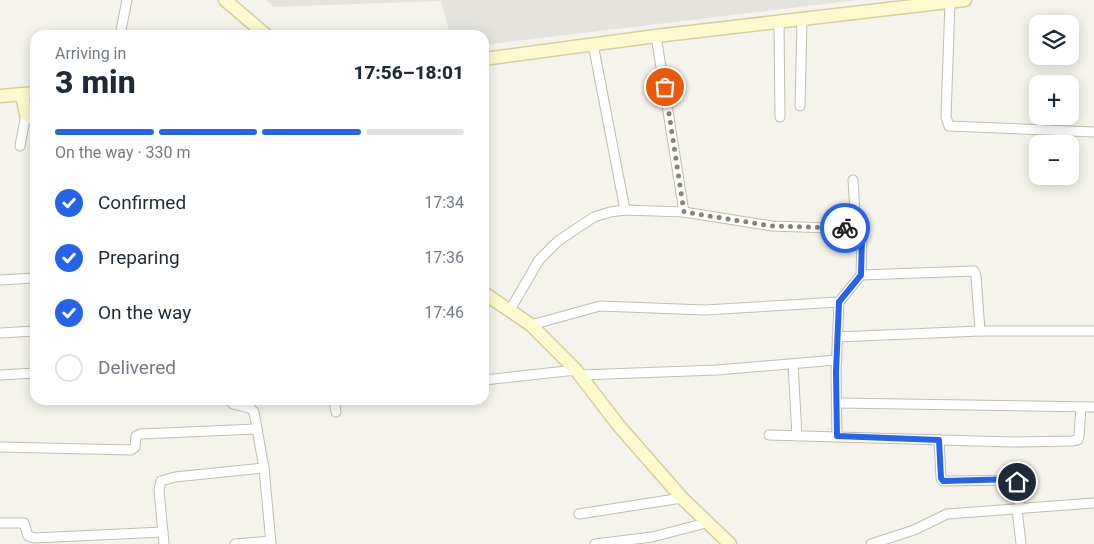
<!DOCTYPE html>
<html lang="en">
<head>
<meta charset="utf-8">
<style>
  :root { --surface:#fff; --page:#f6f6f7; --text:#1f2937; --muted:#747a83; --line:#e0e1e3; --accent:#2563eb }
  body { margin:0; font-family:Roboto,sans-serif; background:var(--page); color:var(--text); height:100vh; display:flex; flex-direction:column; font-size:19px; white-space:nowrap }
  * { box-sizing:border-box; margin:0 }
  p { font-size:16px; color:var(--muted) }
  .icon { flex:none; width:28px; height:28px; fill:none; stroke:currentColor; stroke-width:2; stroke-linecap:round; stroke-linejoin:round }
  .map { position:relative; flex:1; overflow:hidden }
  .details { position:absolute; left:30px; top:30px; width:459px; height:375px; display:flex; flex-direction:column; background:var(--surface); border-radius:15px; box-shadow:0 2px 12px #0003 }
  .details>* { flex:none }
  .buttons { position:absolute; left:1029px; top:15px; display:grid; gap:10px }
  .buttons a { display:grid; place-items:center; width:50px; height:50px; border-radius:10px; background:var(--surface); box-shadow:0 2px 12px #0003; font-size:25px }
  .pin { position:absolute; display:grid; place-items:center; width:42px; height:42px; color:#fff; margin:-21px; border:2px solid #fff; border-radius:50%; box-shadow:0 1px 5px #0007 }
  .courier { position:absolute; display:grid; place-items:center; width:50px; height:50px; margin:-25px; border:4px solid #2563eb; border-radius:50%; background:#fff; color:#222; box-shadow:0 1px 6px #0007 }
  .head em { font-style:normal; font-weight:800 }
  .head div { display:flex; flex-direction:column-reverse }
  .head { display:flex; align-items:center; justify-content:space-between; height:85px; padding:0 25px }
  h1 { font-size:32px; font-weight:800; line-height:38px }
  .bar { display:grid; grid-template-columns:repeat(4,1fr); gap:8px 5px; align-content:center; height:60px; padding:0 25px }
  .bar i { height:6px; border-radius:4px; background:var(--line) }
  .bar .on { background:var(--accent) }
  .bar p { grid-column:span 4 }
  ol { padding:0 25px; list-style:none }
  li { display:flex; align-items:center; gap:15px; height:55px }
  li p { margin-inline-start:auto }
  li .icon { padding:5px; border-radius:50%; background:var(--accent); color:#fff; stroke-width:4 }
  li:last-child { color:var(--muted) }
  li i { width:28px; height:28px; border:2px solid var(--line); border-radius:50% }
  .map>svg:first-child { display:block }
  .industrial { fill:#e5e3dd }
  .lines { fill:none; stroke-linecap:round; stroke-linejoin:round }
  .street-casing { stroke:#c1beae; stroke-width:11 }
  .secondary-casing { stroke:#d4cf9d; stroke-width:15 }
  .street { stroke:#fff; stroke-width:9 }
  .secondary { stroke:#fdface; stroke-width:12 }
  .done { stroke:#868478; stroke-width:5; stroke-dasharray:0 9 }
  .route { stroke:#2563eb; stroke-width:6 }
</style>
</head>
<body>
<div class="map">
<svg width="1094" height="544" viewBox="0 0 1094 544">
  <rect width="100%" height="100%" fill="#f5f4ec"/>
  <!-- industrial -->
  <polygon class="industrial" points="266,0 858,0 484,45 484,35 450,35 441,1 274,7"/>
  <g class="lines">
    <!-- street casing -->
    <g class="street-casing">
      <g id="street">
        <polyline points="950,2 946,117 949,126 1094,132"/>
        <polyline points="779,22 780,117"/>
        <polyline points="120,35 127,0"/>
        <polyline points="656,36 684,212"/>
        <polyline points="593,44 625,210"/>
        <polyline points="800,106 802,20"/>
        <polyline points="20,146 26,114"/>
        <polyline points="853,180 856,229"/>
        <polyline points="861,275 974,271 976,276 980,331"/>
        <polyline points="0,280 35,278"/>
        <polyline points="510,310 539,260 558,241 594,217 610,212 625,210 684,212 772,226 856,229 860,232 862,237 861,275 839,302 705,310 600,306 531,325"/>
        <polyline points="0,333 35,331"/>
        <polyline points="837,337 980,331 1094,331"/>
        <polyline points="793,364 797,436"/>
        <polyline points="0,375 35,373"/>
        <polyline points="580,375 717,370 837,360"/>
        <polyline points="484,380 576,370"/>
        <polyline points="230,400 233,404 250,408 254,412 264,468 271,544"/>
        <polyline points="334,400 336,412"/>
        <polyline points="836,403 1094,407"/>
        <polyline points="769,435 1011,442 1072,441 1078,440 1079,436 1081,407"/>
        <polyline points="837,437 836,372 839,302"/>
        <polyline points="939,440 941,478 943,481 1016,480 1020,509"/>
        <polyline points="0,447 131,450 135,447 136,436 140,434 257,429"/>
        <polyline points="1017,509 1021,544"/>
        <polyline points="579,514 682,498"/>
        <polyline points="0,523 24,523 28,536 34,538 163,532"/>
        <polyline points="164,544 159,490 161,481 175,477 264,468"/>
        <polyline points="235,544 271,541"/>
        <polyline points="595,544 652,537 706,523"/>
        <polyline points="871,544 914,530 947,514 1094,503"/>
      </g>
    </g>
    <!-- secondary casing -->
    <g class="secondary-casing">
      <g id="secondary">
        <polyline points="225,0 266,35"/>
        <polyline points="484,59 656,36 965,0"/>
        <polyline points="22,95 26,114 35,120"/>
        <polyline points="0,96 35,93"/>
        <polyline points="484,293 531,325 576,370 619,426 682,498 730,544"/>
      </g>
    </g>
    <!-- street -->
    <use href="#street" class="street"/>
    <!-- secondary -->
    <use href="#secondary" class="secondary"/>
  </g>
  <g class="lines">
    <!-- done -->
    <polyline class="done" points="665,87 684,212 772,226 845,228"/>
    <!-- route -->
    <path class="route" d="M845,228C853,229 859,228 862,237L861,275L839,302L836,372L837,436L939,440L941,478L943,481L1015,479L1017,482"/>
  </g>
</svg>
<div class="buttons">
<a><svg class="icon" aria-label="layers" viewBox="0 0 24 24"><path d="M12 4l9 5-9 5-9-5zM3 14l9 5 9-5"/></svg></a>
<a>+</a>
<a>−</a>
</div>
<div class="pin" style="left:665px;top:87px;background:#ea580c"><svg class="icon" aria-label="bag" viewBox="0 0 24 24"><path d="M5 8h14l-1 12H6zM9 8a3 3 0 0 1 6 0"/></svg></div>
<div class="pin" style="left:1017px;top:482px;background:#1f2937"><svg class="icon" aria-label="home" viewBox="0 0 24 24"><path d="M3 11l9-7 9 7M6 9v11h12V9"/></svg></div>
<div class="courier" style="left:845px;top:228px"><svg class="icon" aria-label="bike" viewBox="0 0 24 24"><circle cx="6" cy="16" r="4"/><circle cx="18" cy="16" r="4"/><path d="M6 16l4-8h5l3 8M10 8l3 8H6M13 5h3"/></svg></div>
<section class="details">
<div class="head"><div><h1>3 min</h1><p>Arriving in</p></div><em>17:56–18:01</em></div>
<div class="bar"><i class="on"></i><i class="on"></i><i class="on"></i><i></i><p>On the way · 330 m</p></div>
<ol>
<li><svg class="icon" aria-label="check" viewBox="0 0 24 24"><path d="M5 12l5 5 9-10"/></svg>Confirmed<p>17:34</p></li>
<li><svg class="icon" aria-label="check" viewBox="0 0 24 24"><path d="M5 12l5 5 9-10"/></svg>Preparing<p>17:36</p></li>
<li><svg class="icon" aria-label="check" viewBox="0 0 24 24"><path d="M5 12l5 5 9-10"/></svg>On the way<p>17:46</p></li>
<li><i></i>Delivered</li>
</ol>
</section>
</div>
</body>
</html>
